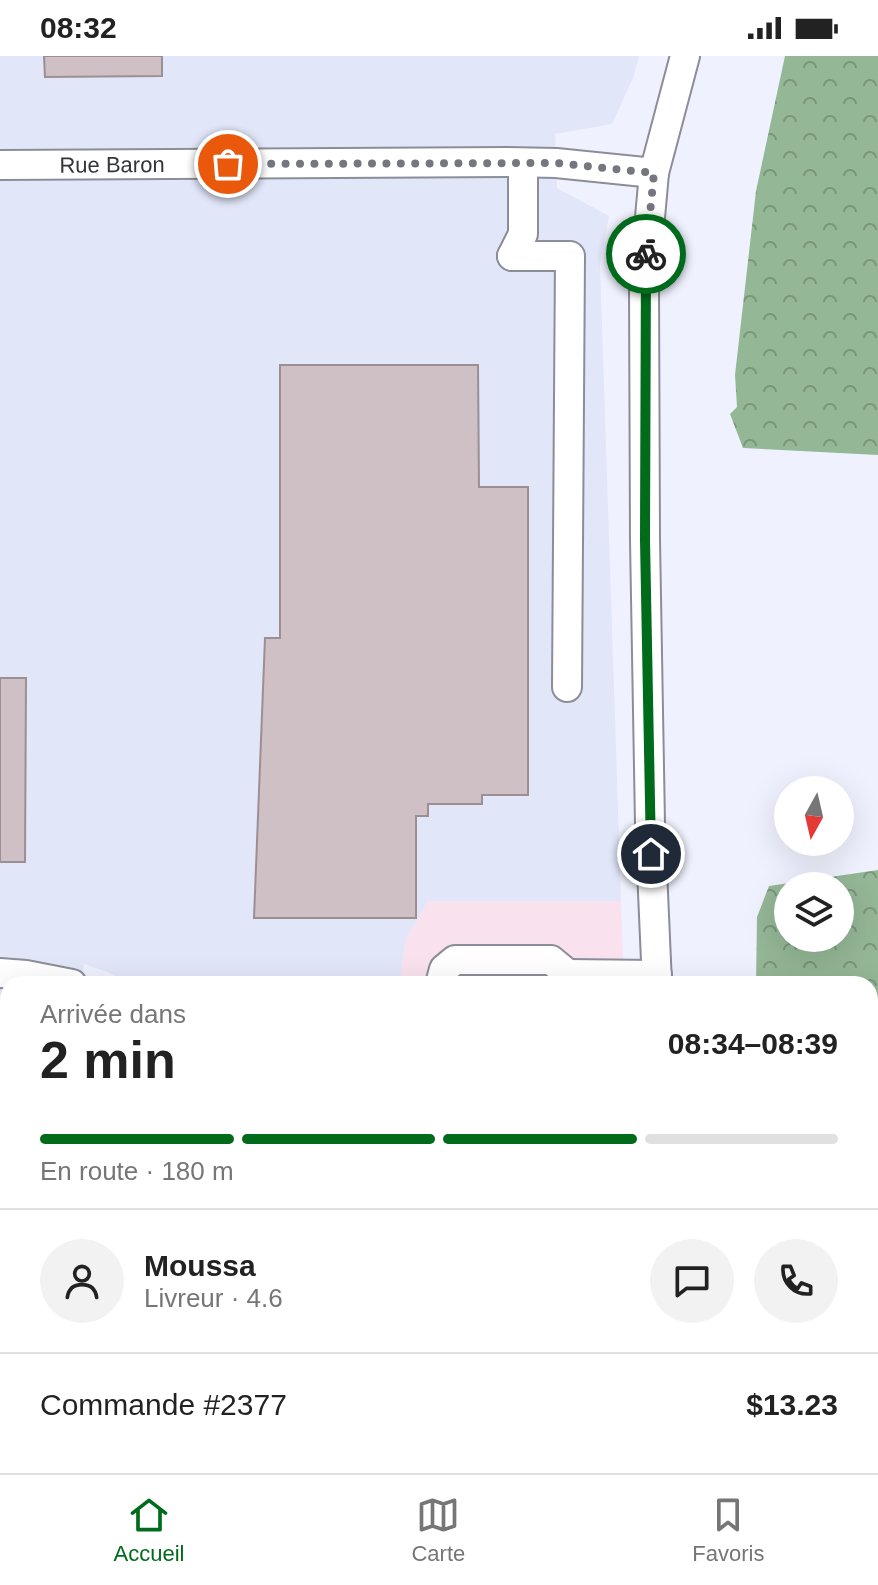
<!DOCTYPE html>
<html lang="fr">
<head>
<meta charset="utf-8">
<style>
  :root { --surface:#fff; --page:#f2f2f2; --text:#222; --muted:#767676; --line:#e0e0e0; --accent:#006b1a }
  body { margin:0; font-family:Arial,sans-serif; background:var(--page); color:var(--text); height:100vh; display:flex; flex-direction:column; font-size:30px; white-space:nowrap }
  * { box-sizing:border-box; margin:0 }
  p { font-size:26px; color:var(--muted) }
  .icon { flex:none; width:44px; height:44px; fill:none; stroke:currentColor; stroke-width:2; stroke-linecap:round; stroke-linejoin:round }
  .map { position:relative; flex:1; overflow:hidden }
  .drawer { position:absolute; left:0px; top:920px; width:878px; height:498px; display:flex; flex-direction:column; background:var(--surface); border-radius:24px 24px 0 0; box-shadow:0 8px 32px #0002 }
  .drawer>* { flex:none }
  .needle { width:52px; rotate:188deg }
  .fabs { position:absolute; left:774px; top:720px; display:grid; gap:16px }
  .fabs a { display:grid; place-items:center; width:80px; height:80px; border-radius:50%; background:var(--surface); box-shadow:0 8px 32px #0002; font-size:40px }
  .pin { position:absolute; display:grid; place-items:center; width:68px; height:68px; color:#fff; margin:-34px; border:4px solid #fff; border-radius:50%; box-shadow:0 2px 8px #0007 }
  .courier { position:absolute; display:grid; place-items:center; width:80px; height:80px; margin:-40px; border:6px solid #006b1a; border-radius:50%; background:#fff; color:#222; box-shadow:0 2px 10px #0007 }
  .summary em { font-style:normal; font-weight:600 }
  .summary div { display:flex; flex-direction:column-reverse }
  .summary { display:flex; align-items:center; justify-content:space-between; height:136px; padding:0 40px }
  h1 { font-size:52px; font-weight:600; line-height:60px }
  .bar { display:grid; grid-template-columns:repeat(4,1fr); gap:12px 8px; align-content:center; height:96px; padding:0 40px }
  .bar i { height:10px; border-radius:6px; background:var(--line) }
  .bar .on { background:var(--accent) }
  .bar p { grid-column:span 4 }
  .line { display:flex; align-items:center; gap:20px; padding:0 40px; border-top:2px solid var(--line) }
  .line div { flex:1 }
  .round { display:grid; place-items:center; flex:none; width:84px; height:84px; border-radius:42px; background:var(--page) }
  .status { display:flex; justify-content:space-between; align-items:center; height:56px; padding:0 40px; background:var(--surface); direction:ltr }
  .status svg { height:22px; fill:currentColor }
  .tab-bar { display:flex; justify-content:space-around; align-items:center; height:112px; border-top:2px solid var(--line); background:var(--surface); font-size:22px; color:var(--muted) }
  .tab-bar a { display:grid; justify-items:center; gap:4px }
  .tab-bar .on { color:var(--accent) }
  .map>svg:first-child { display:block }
  .commercial { fill:#f9e2ed }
  .built { fill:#e1e6f9 }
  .forest { fill:url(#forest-crowns); fill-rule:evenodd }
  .building { fill:#cec0c4; stroke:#9c8f93; stroke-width:2 }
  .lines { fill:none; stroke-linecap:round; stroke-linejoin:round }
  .minor-casing { stroke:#8b8e98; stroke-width:32 }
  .minor { stroke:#fff; stroke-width:28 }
  .done { stroke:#75777e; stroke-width:8; stroke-dasharray:0 14.4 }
  .route { stroke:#006b1a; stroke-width:10 }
  .labels { text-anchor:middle; stroke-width:6; stroke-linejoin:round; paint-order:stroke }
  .street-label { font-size:22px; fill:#333539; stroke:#eff2fe }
</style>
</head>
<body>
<div class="status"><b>08:32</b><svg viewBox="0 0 49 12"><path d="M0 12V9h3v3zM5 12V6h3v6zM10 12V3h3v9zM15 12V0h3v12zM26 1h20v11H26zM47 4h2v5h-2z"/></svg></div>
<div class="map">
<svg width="878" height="1417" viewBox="0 0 878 1417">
  <defs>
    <pattern id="forest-crowns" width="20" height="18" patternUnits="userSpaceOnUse" patternTransform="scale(2)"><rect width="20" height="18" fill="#94b796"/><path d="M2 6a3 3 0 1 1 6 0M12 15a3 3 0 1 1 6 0" fill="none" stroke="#79967b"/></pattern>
  </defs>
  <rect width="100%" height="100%" fill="#eff2fe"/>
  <!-- commercial -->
  <g class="commercial">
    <polygon points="428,845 621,845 623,902 629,928 399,928 406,883"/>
    <polygon points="870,1187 878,1187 878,1417 717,1417 717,1410 870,1410"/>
    <rect x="84" y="1410" width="554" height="7"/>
  </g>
  <!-- built -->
  <polygon class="built" points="0,0 639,0 633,22 612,68 555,78 557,132 609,160 600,208 621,845 428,845 406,883 399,928 129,928 110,917 84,908 82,928 8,928 8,1410 84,1410 84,1417 0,1417"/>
  <!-- forest -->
  <g class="forest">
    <polygon points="785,0 878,0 878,399 743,392 730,358 737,351 735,319 756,135"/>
    <path d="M878,814V1085L870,1087V928H756L757,861L769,830ZM788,830H840V882H788Z"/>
  </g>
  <!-- building -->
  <g class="building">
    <polygon points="44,0 162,0 162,20 45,21"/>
    <polygon points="280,309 478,309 479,431 528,431 528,739 482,739 482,748 428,748 428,760 416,760 416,862 254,862 265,582 280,582"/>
    <polygon points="0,622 26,622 25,806 0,806"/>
    <polygon points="530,925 530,928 453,928 453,927"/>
    <rect x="0" y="1169" width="8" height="188"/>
    <polygon points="116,1410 334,1410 334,1415 321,1417 117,1417"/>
  </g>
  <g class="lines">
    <!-- minor casing -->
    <g class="minor-casing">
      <g id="minor">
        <path id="s1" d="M0,109L507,106L556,107L654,117"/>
        <polyline points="512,200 570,200 567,631"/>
        <polyline points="512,200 523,178 523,107"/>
        <polyline points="0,917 26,919 72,928"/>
        <polyline points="440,928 444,913 455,904 551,904 568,918"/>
        <polyline points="568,928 568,918 657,919"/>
        <polyline points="657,928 650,768 645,484 644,228 654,117 685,0"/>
        <polyline points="870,1147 878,1146"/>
        <polyline points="870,1198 878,1198"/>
        <polyline points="870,1312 875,1417"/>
        <polyline points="99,1410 99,1417"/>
        <polyline points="361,1410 361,1417"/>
        <polyline points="535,1410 535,1417"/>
        <polyline points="658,1410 658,1417"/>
        <polyline points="701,1410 701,1417"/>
        <polyline points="772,1417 772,1410"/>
      </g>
    </g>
    <!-- minor -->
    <use href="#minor" class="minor"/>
  </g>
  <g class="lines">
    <!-- done -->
    <polyline class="done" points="228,108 556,107 654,117 646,198"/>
    <!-- route -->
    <polyline class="route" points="646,198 645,484 651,798"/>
  </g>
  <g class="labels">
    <!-- street labels -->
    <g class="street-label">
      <text dy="8" stroke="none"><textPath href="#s1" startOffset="112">Rue Baron</textPath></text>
    </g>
  </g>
</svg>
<div class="fabs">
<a><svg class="needle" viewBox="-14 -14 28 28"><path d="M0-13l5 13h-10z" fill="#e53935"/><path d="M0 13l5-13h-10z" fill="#767676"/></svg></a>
<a><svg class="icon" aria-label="layers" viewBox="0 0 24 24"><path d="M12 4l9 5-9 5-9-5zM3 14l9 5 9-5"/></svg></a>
</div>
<div class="pin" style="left:228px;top:108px;background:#ea580c"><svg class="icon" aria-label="bag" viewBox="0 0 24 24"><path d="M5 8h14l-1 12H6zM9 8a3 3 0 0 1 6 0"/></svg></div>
<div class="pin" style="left:651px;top:798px;background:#1f2937"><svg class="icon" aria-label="home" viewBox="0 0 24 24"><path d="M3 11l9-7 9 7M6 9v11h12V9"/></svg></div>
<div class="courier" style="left:646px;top:198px"><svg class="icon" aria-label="bike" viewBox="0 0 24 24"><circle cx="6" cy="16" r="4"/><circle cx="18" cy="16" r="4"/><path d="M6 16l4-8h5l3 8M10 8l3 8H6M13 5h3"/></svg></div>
<section class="drawer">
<div class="summary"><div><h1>2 min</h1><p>Arrivée dans</p></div><em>08:34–08:39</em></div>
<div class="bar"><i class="on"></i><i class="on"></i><i class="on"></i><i></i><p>En route · 180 m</p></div>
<div class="line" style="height:144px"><a class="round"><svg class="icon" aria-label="person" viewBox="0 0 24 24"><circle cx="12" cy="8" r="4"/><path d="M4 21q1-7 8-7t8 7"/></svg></a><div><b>Moussa</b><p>Livreur · 4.6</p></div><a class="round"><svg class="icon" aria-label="chat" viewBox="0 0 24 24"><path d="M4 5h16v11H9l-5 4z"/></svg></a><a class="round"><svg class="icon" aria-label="phone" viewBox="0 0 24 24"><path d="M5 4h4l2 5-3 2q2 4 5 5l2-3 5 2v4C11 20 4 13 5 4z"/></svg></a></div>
<div class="line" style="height:104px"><div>Commande #2377</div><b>$13.23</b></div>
</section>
</div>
<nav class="tab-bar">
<a class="on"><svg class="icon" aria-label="home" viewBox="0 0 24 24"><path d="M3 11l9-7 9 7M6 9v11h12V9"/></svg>Accueil</a>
<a><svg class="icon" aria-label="map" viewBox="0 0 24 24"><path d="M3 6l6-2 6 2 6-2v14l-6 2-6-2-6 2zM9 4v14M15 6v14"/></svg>Carte</a>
<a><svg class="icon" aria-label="saved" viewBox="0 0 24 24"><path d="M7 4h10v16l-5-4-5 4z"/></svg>Favoris</a>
</nav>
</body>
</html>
